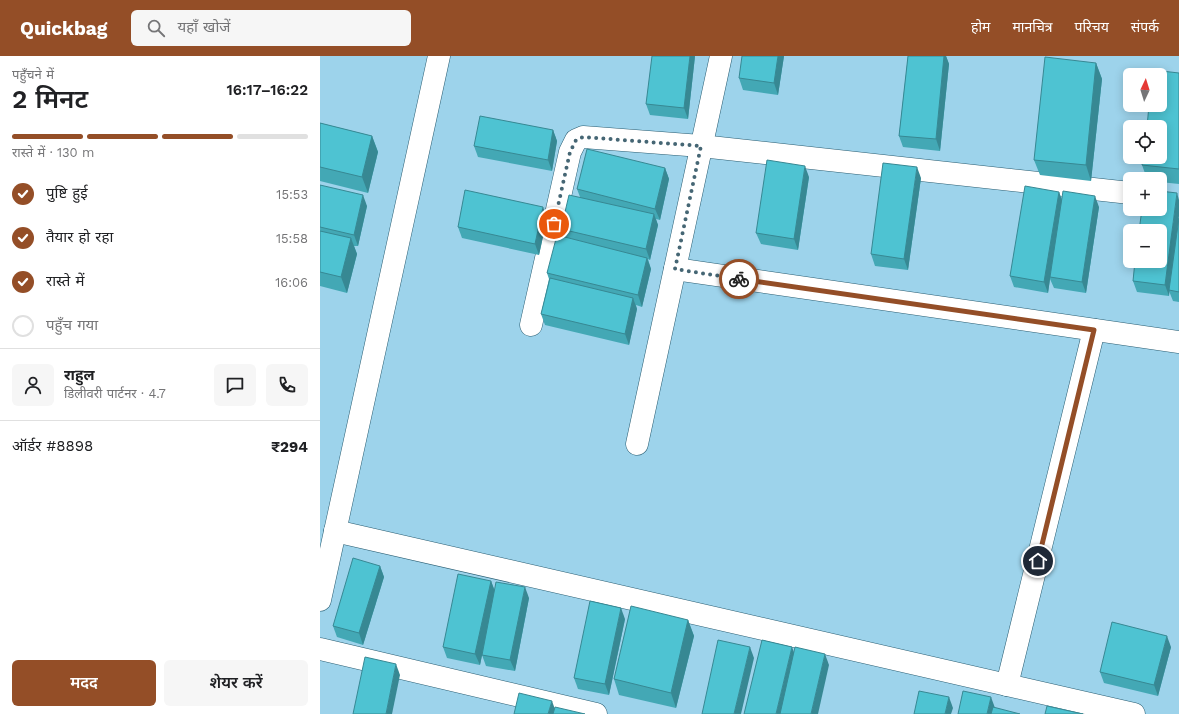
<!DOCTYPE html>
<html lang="hi">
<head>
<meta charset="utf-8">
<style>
  :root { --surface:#fff; --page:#f6f6f6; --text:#202124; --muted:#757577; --line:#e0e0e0; --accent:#944e27 }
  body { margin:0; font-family:"Work Sans","Noto Sans Devanagari",sans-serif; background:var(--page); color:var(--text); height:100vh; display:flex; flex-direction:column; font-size:15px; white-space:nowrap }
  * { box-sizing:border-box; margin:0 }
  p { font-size:13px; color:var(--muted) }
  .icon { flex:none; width:22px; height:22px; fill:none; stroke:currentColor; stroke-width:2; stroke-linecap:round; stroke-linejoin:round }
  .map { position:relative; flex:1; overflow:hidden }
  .sheet { display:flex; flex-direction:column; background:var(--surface); width:320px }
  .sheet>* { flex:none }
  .needle { width:26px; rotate:4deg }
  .fabs { position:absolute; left:803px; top:12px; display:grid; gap:8px }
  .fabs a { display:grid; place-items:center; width:44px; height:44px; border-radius:6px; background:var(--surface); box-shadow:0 2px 10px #0003; font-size:20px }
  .pin { position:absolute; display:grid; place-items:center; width:34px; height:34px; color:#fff; margin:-17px; border:2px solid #fff; border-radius:50%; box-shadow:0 1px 4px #0007 }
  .courier { position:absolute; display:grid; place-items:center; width:40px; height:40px; margin:-20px; border:3px solid #944e27; border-radius:50%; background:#fff; color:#222; box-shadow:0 1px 5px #0007 }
  .summary em { font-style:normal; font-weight:600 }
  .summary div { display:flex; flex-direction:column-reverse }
  .summary { display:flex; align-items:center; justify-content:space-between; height:68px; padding:0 12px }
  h1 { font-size:26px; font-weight:600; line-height:30px }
  .bar { display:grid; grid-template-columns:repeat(4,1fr); gap:6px 4px; align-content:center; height:48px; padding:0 12px }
  .bar i { height:5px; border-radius:3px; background:var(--line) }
  .bar .active { background:var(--accent) }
  .bar p { grid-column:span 4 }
  .line { display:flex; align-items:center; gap:10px; padding:0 12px; border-top:1px solid var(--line) }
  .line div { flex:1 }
  .round { display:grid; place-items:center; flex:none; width:42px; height:42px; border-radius:6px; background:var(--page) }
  ol { padding:0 12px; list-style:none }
  li { display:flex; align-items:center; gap:12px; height:44px }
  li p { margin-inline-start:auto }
  li .icon { padding:4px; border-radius:50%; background:var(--accent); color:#fff; stroke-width:4 }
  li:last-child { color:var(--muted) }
  li i { width:22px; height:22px; border:2px solid var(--line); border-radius:50% }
  .action { display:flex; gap:8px; margin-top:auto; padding:8px 12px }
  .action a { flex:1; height:46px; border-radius:6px; background:var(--accent); color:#fff; font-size:16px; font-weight:600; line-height:46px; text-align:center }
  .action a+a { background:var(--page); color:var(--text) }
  header { display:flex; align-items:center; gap:24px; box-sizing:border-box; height:56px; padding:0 20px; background:var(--accent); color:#fff }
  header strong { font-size:19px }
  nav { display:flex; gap:22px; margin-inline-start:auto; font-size:14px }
  .search { width:280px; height:36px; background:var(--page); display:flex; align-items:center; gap:10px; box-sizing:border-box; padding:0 14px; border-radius:6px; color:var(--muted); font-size:15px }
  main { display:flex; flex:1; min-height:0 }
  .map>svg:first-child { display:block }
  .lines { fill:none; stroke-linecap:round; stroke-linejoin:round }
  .minor-casing { stroke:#295d72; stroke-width:23 }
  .minor { stroke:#fff; stroke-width:22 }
  .wall { fill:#43a8b5 }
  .shaded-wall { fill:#378893 }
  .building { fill:#4ec3d2; stroke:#378893 }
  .done { stroke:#456674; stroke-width:4; stroke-dasharray:0 7.2 }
  .route { stroke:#944e27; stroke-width:5 }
</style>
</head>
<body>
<header>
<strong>Quickbag</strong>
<div class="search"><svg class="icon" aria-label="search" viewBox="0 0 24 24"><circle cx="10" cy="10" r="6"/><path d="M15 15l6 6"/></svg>यहाँ खोजें</div>
<nav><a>होम</a><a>मानचित्र</a><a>परिचय</a><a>संपर्क</a></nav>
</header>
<main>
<section class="sheet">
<div class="summary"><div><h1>2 मिनट</h1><p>पहुँचने में</p></div><em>16:17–16:22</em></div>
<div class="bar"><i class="active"></i><i class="active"></i><i class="active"></i><i></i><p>रास्ते में · 130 m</p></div>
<ol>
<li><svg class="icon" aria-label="check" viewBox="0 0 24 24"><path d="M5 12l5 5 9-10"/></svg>पुष्टि हुई<p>15:53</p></li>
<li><svg class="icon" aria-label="check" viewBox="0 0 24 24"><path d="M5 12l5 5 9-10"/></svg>तैयार हो रहा<p>15:58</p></li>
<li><svg class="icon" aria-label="check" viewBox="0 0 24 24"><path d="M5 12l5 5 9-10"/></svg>रास्ते में<p>16:06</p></li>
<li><i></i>पहुँच गया</li>
</ol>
<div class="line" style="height:72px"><a class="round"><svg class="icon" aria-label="person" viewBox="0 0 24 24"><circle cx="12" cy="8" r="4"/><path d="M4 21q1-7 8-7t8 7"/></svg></a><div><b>राहुल</b><p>डिलीवरी पार्टनर · 4.7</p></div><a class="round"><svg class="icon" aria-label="chat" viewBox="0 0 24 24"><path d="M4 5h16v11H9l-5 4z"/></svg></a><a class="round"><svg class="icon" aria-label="phone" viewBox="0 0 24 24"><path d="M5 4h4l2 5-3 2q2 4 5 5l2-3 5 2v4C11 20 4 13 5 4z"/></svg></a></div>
<div class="line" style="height:52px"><div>ऑर्डर #8898</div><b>₹294</b></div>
<div class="action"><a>मदद</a><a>शेयर करें</a></div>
</section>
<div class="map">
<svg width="859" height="658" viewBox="0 0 859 658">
  <rect width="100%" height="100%" fill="#9dd3eb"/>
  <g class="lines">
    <!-- minor casing -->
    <g class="minor-casing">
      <g id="minor">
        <polyline points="355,213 859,286"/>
        <polyline points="211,269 250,96 256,84 263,81 381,90 810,137"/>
        <polyline points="317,388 401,0"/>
        <polyline points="15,475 814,658"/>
        <polyline points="0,544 119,0"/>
        <polyline points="0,593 276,658"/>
        <polyline points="687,629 774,274"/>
      </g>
    </g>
    <!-- minor -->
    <use href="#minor" class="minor"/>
  </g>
  <!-- wall -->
  <g class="wall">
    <polygon points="375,0 368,63 330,59 326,48"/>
    <polygon points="464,0 458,39 423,34 419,22"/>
    <polygon points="588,0 626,0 629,8 620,95 583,91 579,80"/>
    <polygon points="776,7 782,23 771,125 720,119 714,104"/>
    <polygon points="859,17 859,128 840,126 840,123 827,123 822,109"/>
    <polygon points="0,67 52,80 58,96 48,137 0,125"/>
    <polygon points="233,74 237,85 232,115 158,101 154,90"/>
    <polygon points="345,112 349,123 340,164 336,163 338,169 330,204 328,203 331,213 322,251 316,249 317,253 309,289 225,269 221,258 229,223 227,217 244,181 241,173 260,141 257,133"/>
    <polygon points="489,121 478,194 441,188 436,177"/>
    <polygon points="601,122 588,214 555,210 551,198"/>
    <polygon points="0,129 47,150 38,190 34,190 37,198 27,237 0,230"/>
    <polygon points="739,136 742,144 779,151 766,237 734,232 730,223 728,237 694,231 690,220"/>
    <polygon points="227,162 219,199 142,182 138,171"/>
    <polygon points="859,162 859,246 853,245 849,235 849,240 817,236 813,225"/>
    <polygon points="60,510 64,521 43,589 17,581 13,570"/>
    <polygon points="171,525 175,535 209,542 195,615 166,610 162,599 165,584 160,609 127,602 123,591"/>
    <polygon points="305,563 289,639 258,633 254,622"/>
    <polygon points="368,564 374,580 356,652 299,639 294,623"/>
    <polygon points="851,591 838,640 784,627 780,616"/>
  </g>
  <!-- shaded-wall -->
  <g class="shaded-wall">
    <polygon points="370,0 375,0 368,63 364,52"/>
    <polygon points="458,0 464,0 458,39 454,27"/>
    <polygon points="624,0 626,0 629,8 620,95 616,83"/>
    <polygon points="776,7 782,23 771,125 766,109"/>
    <polygon points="233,74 237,85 232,115 228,104"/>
    <polygon points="52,80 58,96 48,137 42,121"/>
    <polygon points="485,110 489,121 478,194 474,183"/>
    <polygon points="597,111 601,122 588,214 584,203"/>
    <polygon points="345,112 349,123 340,164 335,153"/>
    <polygon points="739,136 743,147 730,221 730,223 728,237 724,226"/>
    <polygon points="857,137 859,144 859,160 849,240 845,229"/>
    <polygon points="43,139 47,150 38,190 34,179"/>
    <polygon points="775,140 779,151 766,237 762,226"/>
    <polygon points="223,151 227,162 219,199 215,188"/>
    <polygon points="334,158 338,169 330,204 326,193"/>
    <polygon points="31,182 37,198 27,237 21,221"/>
    <polygon points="327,202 331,213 322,251 318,239"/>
    <polygon points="313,242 317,253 309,289 305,278"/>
    <polygon points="60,510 64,521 43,589 39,577"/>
    <polygon points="171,525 175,536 160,609 155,598"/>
    <polygon points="205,531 209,542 195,615 190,604"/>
    <polygon points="301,552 305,563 289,639 285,628"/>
    <polygon points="368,564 374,580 356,652 351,637"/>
    <polygon points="847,580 851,591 838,640 834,629"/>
    <polygon points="430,591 434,602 421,658 414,658"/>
    <polygon points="472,591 476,602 462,658 456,658"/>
    <polygon points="505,598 509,609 498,658 491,658"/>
    <polygon points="76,608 80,619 72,658 66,658"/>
    <polygon points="629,641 633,652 631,658 625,658"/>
    <polygon points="671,641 675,652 674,658 667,658"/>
    <polygon points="232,645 236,656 235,658 228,658"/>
  </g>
  <!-- building -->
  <g class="building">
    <polygon points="332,0 370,0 364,52 326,48"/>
    <polygon points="422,0 458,0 454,27 419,22"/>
    <polygon points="588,0 624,0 616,83 579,80"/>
    <polygon points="725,1 776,7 766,109 714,104"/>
    <polygon points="833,14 859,17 859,113 822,109 823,101 840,101 840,71 827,71 829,49 840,49 840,19 832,19"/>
    <polygon points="160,60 233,74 228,104 154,90"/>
    <polygon points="0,67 52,80 42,121 0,111"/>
    <polygon points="267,93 345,112 335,153 257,133"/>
    <polygon points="447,104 485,110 474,183 436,177"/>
    <polygon points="563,107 597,111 584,203 551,198"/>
    <polygon points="0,129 43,139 34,179 0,171"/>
    <polygon points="705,130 739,136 724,226 690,220"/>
    <polygon points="145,134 223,151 215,188 138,171"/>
    <polygon points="743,135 775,140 762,226 730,221"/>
    <polygon points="840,135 857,137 845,229 813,225 815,205 840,205 840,175 819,175 822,153 840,153"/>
    <polygon points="249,139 334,158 326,193 241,173"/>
    <polygon points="859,162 859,236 849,234"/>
    <polygon points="0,175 31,182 21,221 0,216"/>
    <polygon points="237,179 327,202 318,239 227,217"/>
    <polygon points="230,222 313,242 305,278 221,258"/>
    <polygon points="33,502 60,510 39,577 13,570"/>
    <polygon points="138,518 171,525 155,598 123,591"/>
    <polygon points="176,526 205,531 190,604 162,599"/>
    <polygon points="270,545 301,552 285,628 254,622"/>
    <polygon points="311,550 368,564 351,637 294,623"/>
    <polygon points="792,566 847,580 834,629 780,616"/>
    <polygon points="398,584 430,591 414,658 382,658"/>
    <polygon points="442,584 472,591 456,658 424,658"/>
    <polygon points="475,591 505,598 491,658 460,658"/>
    <polygon points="45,601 76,608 66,658 33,658"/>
    <polygon points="599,635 629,641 625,658 594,658"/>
    <polygon points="643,635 671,641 667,658 638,658"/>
    <polygon points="199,637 232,645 228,658 194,658"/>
    <polygon points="727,650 763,658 725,658"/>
    <polygon points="235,651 265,658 233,658"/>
    <polygon points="673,651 700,658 671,658"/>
  </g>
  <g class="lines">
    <!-- done -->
    <polyline class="done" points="234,168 250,96 256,84 263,81 381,90 355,213 419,223"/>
    <!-- route -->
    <polyline class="route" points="419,223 774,274 718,505"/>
  </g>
</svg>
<div class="fabs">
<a><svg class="needle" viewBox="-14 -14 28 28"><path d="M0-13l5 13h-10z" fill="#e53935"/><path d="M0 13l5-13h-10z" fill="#757577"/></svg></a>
<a><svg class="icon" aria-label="locate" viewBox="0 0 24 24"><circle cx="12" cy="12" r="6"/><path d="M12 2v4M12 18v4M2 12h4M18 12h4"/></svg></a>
<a>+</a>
<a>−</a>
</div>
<div class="pin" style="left:234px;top:168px;background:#ea580c"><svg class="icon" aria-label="bag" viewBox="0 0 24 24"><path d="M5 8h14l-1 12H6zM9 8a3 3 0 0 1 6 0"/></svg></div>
<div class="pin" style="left:718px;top:505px;background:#1f2937"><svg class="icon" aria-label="home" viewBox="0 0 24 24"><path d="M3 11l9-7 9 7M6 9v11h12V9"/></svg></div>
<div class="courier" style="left:419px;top:223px"><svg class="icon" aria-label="bike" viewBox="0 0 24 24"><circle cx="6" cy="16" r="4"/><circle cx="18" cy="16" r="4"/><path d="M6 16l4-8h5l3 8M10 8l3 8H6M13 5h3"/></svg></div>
</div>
</main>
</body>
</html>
